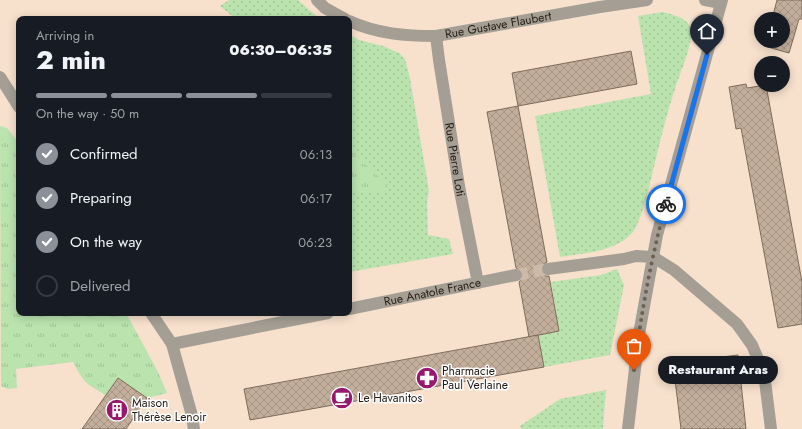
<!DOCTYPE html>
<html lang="en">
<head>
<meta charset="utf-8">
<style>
  :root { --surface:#171b24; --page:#242831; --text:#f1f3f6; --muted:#9ea1a6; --line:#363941; --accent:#8c9099 }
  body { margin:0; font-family:Jost,sans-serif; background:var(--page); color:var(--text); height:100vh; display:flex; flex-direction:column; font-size:15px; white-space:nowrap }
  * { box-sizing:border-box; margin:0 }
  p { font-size:13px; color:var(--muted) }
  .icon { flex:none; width:22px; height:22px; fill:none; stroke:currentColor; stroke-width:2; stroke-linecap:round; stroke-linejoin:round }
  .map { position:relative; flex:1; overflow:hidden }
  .side { position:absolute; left:16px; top:16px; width:336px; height:300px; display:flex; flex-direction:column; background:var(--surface); border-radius:8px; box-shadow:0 2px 10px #0003 }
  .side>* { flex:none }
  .fabs { position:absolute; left:754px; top:12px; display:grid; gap:8px }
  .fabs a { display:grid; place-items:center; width:36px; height:36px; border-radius:50%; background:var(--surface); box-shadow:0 2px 10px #0003; font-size:20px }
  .pin { position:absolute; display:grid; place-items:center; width:34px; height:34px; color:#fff; margin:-41px -17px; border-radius:50% 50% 50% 0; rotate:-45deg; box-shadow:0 0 4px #0007 }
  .pin .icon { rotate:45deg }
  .courier { position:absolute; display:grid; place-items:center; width:40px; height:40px; margin:-20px; border:3px solid #1a73e8; border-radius:50%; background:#fff; color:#222; box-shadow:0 1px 5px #0007 }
  .bubble { position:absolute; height:28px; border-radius:14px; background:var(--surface); box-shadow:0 2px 10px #0003; font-size:13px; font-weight:800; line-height:28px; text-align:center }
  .summary em { font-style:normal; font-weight:800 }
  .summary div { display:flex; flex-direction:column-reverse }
  .summary { display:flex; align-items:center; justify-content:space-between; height:68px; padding:0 20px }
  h1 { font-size:26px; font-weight:800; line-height:30px }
  .bar { display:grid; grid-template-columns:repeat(4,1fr); gap:6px 4px; align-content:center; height:48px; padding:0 20px }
  .bar i { height:5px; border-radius:3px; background:var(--line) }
  .bar .on { background:var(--accent) }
  .bar p { grid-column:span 4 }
  ol { padding:0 20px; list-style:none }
  li { display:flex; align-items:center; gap:12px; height:44px }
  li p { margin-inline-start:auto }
  li .icon { padding:4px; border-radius:50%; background:var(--accent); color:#fff; stroke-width:4 }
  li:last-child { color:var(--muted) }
  li i { width:22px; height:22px; border:2px solid var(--line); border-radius:50% }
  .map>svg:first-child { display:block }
  .grass { fill:url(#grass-dots) }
  .park { fill:url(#park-tufts) }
  .building { fill:url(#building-cross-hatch); stroke:#7e6c5a }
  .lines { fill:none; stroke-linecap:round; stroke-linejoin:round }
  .minor-tunnel { stroke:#cdb9a8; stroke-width:12; stroke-dasharray:12 6; stroke-linecap:butt }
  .minor { stroke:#a49e94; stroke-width:12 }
  .done { stroke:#6d6055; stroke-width:4; stroke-dasharray:0 7.2 }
  .route { stroke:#1a73e8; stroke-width:5 }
  .labels { text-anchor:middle; stroke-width:3; stroke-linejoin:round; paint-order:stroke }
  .street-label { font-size:12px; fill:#231b14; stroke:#fff }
  .poi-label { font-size:12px; fill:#231b14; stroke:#fff; text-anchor:start }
</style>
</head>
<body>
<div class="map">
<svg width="802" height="429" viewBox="0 0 802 429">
  <defs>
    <pattern id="grass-dots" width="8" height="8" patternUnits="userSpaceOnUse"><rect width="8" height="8" fill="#bae3ae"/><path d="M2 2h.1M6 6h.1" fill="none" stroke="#a0c295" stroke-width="1.8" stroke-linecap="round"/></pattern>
    <pattern id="park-tufts" width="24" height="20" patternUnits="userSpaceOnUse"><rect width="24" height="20" fill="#bae3ae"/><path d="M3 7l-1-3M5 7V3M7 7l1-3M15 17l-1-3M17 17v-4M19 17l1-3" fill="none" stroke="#a0c295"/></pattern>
    <pattern id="building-cross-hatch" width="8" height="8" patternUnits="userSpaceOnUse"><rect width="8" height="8" fill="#c3ae9b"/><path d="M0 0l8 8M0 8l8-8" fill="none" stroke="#a79585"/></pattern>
  </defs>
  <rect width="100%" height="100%" fill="#f7e1cd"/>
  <!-- grass -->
  <g class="grass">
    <polygon points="229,0 298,0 315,15 322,19 236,19 220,6"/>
    <path d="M663,12C673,15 689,17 691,31C693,43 680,74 676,86C665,118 658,151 650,183C647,195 640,223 633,232C616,252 584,253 560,257L535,116L651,94L638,16Z"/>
    <polygon points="349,34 359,40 383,46 399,53 405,59 410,78 429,191 427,203 428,235 449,239 453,254 349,272"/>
    <polygon points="617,269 624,285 610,355 544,367 538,335 559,330 551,282 601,275"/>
    <polygon points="606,390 603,429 521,429 520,426 560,399"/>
  </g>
  <!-- park -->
  <g class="park">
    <path d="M0,126L7,128L19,143V313H126L158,372L167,393L147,398L118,378L106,396C101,392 97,390 92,387C83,382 78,371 73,362L16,369L17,388L8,389L1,386Z"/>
    <polygon points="349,149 387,184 382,193 349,190"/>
  </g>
  <!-- building -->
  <g class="building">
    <polygon points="777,0 802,0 802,19 799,19 789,53 764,46 765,41 783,41 783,19 772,19"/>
    <polygon points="631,51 637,84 518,106 512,73"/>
    <polygon points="746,84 747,88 766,85 802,282 802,324 778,328 741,128 736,129 729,87"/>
    <polygon points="518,106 547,262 541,266 541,270 545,276 549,276 559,331 529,337 519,282 523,278 523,274 521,270 516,268 487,112"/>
    <polygon points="538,335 544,367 250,420 244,389"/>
    <polygon points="738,355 746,429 681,429 673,363"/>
    <polygon points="118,378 147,398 126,429 82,429"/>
  </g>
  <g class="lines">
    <!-- minor-tunnel -->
    <polyline class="minor-tunnel" points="516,275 548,269"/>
    <!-- minor -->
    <g class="minor">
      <polyline points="317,0 325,8 345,19"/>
      <polyline points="705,0 721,3"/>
      <path id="s1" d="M349,21C378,34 405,36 436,36L600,7L647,0"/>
      <path id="s2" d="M436,36L439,60L459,186L478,283"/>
      <polyline points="0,77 19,107"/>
      <polyline points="548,269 624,259 636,256 653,257 674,270 737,324 752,345 764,373 771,429"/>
      <path id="s3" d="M349,309L516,275"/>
      <polyline points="151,313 172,344 191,412 194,429"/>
      <polyline points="172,344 328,313"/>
      <polyline points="628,429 639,334 657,235 722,0"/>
    </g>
  </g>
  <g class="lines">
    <!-- done -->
    <path class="done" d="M634,370C641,314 651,258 666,204"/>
    <!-- route -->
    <polyline class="route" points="666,204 707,55"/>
  </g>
  <!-- icons -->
  <defs>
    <g id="pharmacy-disc" transform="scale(1.15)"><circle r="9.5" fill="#98186e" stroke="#fff"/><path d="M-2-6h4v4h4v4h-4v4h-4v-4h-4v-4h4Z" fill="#fff"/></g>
    <g id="cafe-disc" transform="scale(1.15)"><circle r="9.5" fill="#98186e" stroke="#fff"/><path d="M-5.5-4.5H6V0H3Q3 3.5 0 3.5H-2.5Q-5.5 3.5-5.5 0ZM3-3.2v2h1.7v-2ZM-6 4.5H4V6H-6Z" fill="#fff"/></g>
    <g id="building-disc" transform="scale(1.15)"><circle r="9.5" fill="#98186e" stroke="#fff"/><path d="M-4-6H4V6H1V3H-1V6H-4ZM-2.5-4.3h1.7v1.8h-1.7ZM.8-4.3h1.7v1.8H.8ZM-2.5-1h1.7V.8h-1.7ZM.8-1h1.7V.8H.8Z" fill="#fff"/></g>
  </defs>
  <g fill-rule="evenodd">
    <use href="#pharmacy-disc" x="427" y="378"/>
    <use href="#cafe-disc" x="342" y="398"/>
    <use href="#building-disc" x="117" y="410"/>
  </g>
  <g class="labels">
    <!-- street labels -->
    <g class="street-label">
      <text dy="4" stroke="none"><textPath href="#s1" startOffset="152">Rue Gustave Flaubert</textPath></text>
      <text dy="4" stroke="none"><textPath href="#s2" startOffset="125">Rue Pierre Loti</textPath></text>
      <text dy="4" stroke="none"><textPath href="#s3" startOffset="85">Rue Anatole France</textPath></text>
    </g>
    <!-- poi labels -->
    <g class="poi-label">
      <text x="442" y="375">Pharmacie<tspan x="442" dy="14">Paul Verlaine</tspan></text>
      <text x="358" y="402">Le Havanitos</text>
      <text x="132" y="407">Maison<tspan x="132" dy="14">Thérèse Lenoir</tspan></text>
    </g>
  </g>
</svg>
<div class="fabs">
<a>+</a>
<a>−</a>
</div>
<div class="pin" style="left:634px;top:370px;background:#ea580c"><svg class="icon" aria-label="bag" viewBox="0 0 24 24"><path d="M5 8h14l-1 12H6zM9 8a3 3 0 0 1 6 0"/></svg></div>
<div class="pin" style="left:707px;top:55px;background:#1f2937"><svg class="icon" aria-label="home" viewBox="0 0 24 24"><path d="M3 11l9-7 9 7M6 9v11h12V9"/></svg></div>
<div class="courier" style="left:666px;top:204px"><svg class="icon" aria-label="bike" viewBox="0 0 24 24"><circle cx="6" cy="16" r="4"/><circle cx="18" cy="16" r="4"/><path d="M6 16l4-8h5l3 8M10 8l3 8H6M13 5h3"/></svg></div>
<div class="bubble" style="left:658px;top:356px;width:120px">Restaurant Aras</div>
<section class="side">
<div class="summary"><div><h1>2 min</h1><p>Arriving in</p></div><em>06:30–06:35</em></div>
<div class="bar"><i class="on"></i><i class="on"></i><i class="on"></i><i></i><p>On the way · 50 m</p></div>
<ol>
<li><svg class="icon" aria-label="check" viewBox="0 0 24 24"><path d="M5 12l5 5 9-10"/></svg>Confirmed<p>06:13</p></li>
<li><svg class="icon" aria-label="check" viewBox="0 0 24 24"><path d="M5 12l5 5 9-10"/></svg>Preparing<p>06:17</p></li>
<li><svg class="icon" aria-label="check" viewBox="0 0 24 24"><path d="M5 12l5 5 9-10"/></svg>On the way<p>06:23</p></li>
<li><i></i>Delivered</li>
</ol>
</section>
</div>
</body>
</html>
